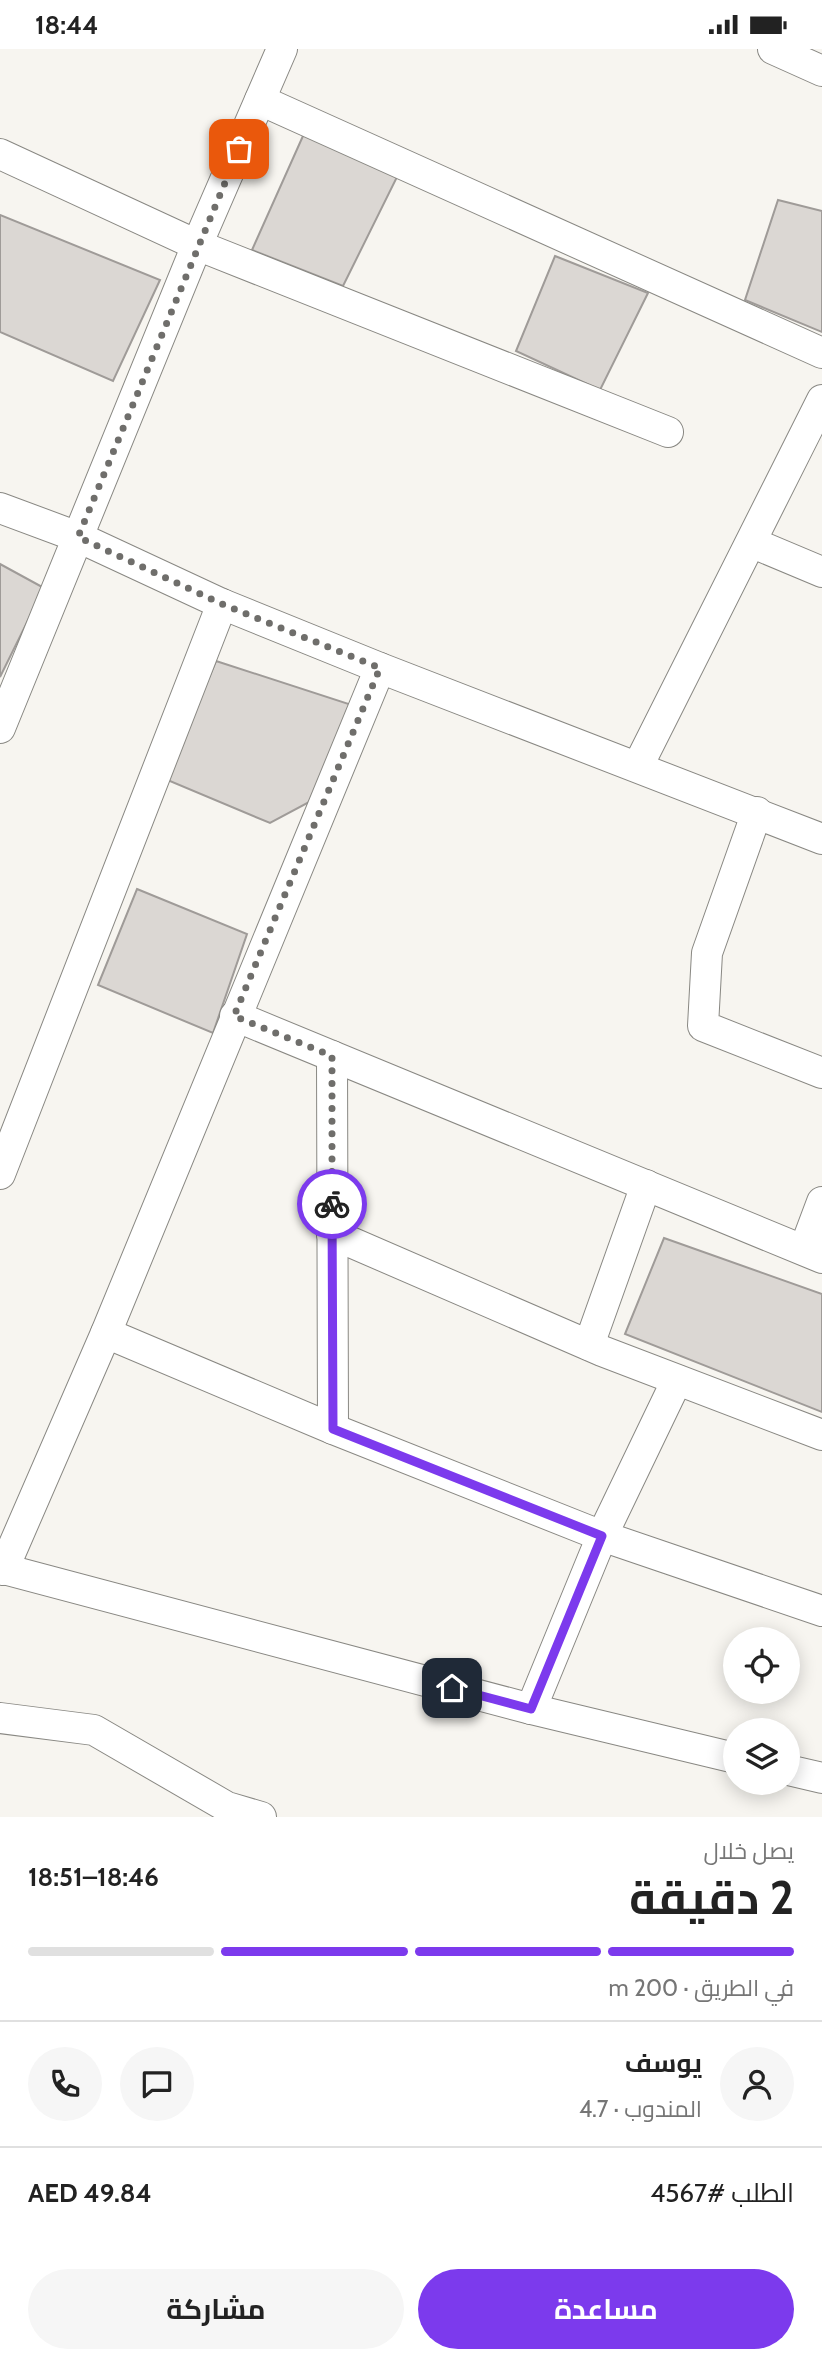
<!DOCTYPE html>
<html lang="ar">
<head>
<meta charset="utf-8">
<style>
  :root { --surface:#fff; --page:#f6f6f6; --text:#222; --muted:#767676; --line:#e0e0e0; --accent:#7c3aed }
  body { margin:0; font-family:Cabin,Cairo,sans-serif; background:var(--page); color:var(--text); direction:rtl; height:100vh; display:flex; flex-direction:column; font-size:26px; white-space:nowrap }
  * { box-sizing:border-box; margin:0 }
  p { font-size:23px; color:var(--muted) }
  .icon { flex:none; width:38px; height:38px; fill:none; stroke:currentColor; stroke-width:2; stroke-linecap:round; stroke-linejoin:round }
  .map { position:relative; height:1768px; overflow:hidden; direction:ltr }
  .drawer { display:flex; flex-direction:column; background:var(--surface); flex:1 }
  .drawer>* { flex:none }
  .fabs { position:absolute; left:723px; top:1578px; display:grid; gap:14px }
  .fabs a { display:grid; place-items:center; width:77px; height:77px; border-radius:50%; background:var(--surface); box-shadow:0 4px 18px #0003; font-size:35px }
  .pin { position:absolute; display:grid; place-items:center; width:60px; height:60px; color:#fff; margin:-30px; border-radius:14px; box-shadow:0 4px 10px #0006 }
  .courier { position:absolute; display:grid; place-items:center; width:70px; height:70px; margin:-35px; border:5px solid #7c3aed; border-radius:50%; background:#fff; color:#222; box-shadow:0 2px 9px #0007 }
  .head em { font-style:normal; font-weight:700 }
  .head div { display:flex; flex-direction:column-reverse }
  .head { display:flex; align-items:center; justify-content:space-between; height:119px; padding:0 28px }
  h1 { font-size:46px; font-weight:700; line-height:52px }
  .bar { display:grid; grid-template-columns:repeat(4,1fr); gap:10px 7px; align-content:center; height:84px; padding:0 28px }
  .bar i { height:9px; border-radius:5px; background:var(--line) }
  .bar .active { background:var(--accent) }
  .bar p { grid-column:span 4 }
  .line { display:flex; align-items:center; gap:18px; padding:0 28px; border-top:2px solid var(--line) }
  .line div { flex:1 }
  .round { display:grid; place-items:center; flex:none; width:74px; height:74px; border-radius:37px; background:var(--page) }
  .cta { display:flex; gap:14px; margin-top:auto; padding:14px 28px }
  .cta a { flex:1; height:80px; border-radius:42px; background:var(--accent); color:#fff; font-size:28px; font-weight:700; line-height:80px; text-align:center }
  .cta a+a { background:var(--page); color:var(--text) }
  .status { display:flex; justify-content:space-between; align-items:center; height:49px; padding:0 35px; background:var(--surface); direction:ltr }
  .status svg { height:19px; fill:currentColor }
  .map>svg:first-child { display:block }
  .building { fill:#dbd7d3; stroke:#9f9b98; stroke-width:2 }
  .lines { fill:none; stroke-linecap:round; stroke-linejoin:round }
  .minor-casing { stroke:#898883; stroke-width:32 }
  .minor { stroke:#fff; stroke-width:30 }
  .done { stroke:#6f6e6b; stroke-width:7; stroke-dasharray:0 12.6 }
  .route { stroke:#7c3aed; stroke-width:9 }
</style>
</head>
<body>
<div class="status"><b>18:44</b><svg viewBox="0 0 49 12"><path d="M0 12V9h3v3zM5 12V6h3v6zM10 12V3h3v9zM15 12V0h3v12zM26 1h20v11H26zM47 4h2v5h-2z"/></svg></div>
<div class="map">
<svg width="822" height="1768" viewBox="0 0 822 1768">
  <rect width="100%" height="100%" fill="#f7f5f0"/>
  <!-- building -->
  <g class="building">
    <polygon points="307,78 397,128 343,237 252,201"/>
    <polygon points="778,151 822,162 822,283 745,251"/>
    <polygon points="0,166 160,231 113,332 0,283"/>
    <polygon points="555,207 648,244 600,341 516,302"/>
    <polygon points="0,515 44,539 0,628"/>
    <polygon points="216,612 358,658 313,751 270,774 165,730"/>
    <polygon points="137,840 247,885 213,984 98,936"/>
    <polygon points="664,1189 822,1245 822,1363 625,1285"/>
  </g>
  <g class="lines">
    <!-- minor casing -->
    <g class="minor-casing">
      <g id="minor">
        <polyline points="773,0 822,22"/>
        <polyline points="260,51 822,304"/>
        <polyline points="0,105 197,196 668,383"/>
        <polyline points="0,459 78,488 222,555 380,619 822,790"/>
        <polyline points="753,494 822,523"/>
        <polyline points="0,679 197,196 282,0"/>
        <polyline points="638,717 822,351"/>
        <polyline points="757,763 707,904 703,977 822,1024"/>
        <polyline points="235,967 822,1209"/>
        <polyline points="332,1007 333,1380"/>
        <polyline points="0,1125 222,555"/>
        <polyline points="332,1185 602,1302 822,1386"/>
        <polyline points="804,1201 822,1153"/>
        <polyline points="106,1284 333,1380 602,1487 822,1562"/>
        <polyline points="589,1296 646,1136"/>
        <polyline points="0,1519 531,1660 735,1709"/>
        <polyline points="3,1521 106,1284 380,619"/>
        <polyline points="531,1660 602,1487 677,1331"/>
        <polyline points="0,1669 94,1681 227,1758 261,1768"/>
        <polyline points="788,1721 822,1729"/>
      </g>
    </g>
    <!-- minor -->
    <use href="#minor" class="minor"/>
  </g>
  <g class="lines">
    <!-- done -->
    <polyline class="done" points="239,100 78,488 222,555 380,619 234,967 332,1007 332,1155"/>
    <!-- route -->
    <polyline class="route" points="332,1155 333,1380 602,1487 531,1660 452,1639"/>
  </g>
</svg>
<div class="fabs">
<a><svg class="icon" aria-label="locate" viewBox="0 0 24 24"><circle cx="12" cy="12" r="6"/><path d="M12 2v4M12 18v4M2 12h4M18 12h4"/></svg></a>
<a><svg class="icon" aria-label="layers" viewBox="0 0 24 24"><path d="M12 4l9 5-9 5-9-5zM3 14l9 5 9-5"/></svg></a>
</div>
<div class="pin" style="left:239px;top:100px;background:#ea580c"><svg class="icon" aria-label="bag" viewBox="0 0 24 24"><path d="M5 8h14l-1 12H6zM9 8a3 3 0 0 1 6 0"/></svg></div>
<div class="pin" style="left:452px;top:1639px;background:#1f2937"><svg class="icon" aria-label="home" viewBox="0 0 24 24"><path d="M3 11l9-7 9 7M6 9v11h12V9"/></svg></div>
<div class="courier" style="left:332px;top:1155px"><svg class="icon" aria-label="bike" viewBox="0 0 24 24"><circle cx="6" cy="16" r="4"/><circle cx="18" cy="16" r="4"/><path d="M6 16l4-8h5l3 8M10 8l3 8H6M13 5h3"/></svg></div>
</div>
<section class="drawer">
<div class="head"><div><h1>2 دقيقة</h1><p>يصل خلال</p></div><em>18:46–18:51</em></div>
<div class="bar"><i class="active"></i><i class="active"></i><i class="active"></i><i></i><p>في الطريق · 200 m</p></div>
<div class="line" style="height:126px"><a class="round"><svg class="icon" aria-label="person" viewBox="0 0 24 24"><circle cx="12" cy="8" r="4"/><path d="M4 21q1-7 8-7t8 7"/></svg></a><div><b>يوسف</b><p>المندوب · 4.7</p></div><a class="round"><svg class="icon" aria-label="chat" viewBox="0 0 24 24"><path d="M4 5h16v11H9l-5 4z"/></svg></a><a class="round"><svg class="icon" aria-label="phone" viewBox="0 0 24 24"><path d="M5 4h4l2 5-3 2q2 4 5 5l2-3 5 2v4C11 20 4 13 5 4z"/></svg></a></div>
<div class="line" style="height:91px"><div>الطلب #4567</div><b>AED 49.84</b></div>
<div class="cta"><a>مساعدة</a><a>مشاركة</a></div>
</section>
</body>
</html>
